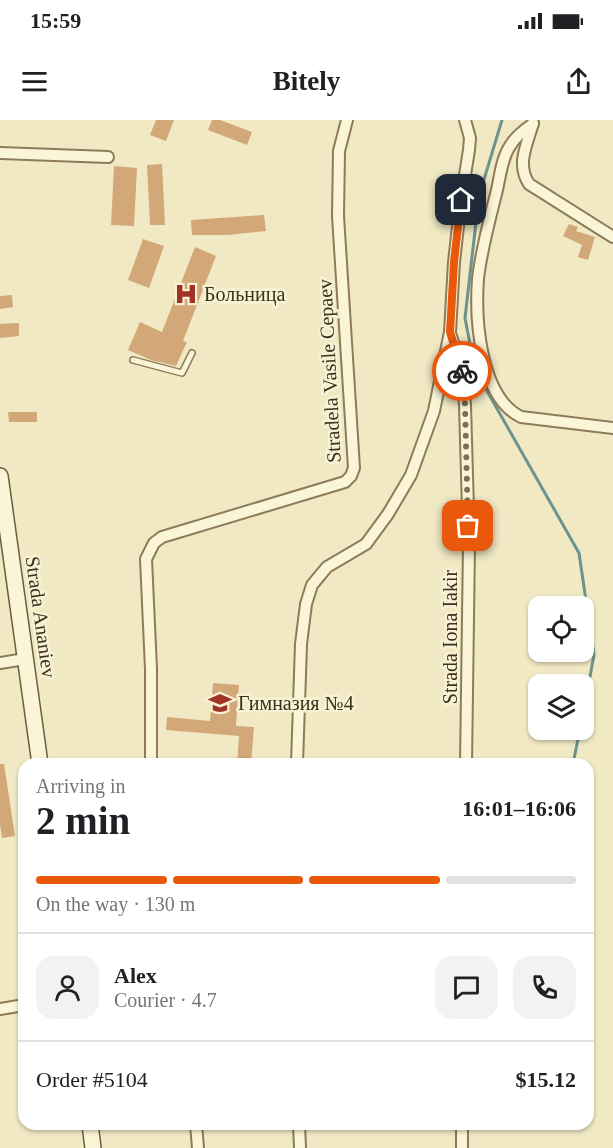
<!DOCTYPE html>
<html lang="en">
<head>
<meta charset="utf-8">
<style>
  :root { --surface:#fff; --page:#f2f2f2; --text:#202124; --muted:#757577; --line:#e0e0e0; --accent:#ea580c }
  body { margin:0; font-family:Georgia,serif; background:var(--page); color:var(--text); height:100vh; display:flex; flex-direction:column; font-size:22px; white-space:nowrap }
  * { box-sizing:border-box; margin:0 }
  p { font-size:20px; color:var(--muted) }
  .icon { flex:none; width:33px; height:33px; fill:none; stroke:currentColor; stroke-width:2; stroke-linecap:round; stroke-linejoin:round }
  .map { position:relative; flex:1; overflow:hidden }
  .side { position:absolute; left:18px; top:638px; width:576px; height:372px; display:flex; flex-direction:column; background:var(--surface); border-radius:18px; box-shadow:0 2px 4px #0004 }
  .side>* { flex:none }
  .buttons { position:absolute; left:528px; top:476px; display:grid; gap:12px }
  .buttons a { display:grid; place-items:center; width:66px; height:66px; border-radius:12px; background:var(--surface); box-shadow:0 2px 4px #0004; font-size:30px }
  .pin { position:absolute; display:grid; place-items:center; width:51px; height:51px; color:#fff; margin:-26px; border-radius:12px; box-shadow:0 3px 9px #0006 }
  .courier { position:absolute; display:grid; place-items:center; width:60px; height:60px; margin:-30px; border:4px solid #ea580c; border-radius:50%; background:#fff; color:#222; box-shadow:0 2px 8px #0007 }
  .summary em { font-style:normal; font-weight:800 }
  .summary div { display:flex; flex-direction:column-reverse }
  .summary { display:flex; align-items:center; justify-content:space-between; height:102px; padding:0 18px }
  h1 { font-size:39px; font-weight:800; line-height:45px }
  .bar { display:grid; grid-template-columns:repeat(4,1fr); gap:9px 6px; align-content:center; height:72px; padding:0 18px }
  .bar i { height:8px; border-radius:4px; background:var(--line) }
  .bar .selected { background:var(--accent) }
  .bar p { grid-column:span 4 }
  .line { display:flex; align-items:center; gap:15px; padding:0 18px; border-top:2px solid var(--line) }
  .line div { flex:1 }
  .round { display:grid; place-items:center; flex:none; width:63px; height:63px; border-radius:18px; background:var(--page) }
  .status { display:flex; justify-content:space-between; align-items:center; height:42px; padding:0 30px; background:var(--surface); direction:ltr }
  .status svg { height:16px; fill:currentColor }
  header { display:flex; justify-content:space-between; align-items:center; height:78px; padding:0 18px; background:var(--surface); font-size:27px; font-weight:800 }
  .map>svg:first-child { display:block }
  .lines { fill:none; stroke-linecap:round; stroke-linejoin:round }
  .stream { stroke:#6c938e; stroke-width:3 }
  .building { fill:#d2a878 }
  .lane-casing { stroke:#8d7b59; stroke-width:8 }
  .street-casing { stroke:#8d7b59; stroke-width:14 }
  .secondary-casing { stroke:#6f5c3c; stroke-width:18 }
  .lane { stroke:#fbf5d8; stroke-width:5 }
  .street { stroke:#fbf5d8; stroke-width:10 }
  .secondary { stroke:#fbf5d8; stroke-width:15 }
  .done { stroke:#7b7158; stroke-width:6; stroke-dasharray:0 10.8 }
  .route { stroke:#ea580c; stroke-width:8 }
  .labels { text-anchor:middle; stroke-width:5; stroke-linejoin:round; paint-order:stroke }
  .poi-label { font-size:20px; fill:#3c301e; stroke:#f8f2d4; text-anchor:start }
  .street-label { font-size:20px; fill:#3c301e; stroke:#f8f2d4 }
</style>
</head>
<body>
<div class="status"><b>15:59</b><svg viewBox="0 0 49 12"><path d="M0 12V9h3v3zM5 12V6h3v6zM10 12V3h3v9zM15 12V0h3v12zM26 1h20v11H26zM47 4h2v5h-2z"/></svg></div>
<header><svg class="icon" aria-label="menu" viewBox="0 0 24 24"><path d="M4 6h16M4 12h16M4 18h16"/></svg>Bitely<svg class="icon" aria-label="share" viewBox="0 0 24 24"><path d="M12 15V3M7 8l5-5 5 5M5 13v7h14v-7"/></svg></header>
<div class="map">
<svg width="613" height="1028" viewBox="0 0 613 1028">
  <rect width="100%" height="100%" fill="#f1e9c4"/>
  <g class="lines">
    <!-- stream -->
    <g class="stream">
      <polyline points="502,0 479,76 465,198 475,250 579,433 594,535 584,589"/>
      <polyline points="573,644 580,609"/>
    </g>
  </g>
  <!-- building -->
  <g class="building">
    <polygon points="156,0 174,0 166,21 150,15"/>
    <polygon points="212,0 220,0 252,12 247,25 208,10"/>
    <polygon points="162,44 165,105 150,105 147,45"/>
    <polygon points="114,46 137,48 134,106 111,105"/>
    <polygon points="264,95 266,111 228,115 192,115 191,100"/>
    <polygon points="569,104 578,107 576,111 595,117 588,140 578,137 582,125 563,116"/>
    <polygon points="143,119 164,126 149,168 128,160"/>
    <polygon points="195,127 216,136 183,221 187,222 176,246 151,240 128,230 140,202 162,212"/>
    <polygon points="12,175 13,187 0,189 0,176"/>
    <polygon points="19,203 19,216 0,218 0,204"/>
    <polygon points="8,292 37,292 37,302 9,302"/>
    <polygon points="213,563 239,565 236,606 254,607 251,644 237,644 239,616 166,610 167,597 210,601"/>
    <polygon points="0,644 4,644 15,716 2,718 0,704"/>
  </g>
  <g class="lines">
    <!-- lane casing -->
    <g class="lane-casing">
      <polyline id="lane" points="133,240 182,253 192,233"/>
    </g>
    <!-- street casing -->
    <g class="street-casing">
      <g id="street">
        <path d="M533,3C527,25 516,44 529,64L613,117"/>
        <path d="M533,4C524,10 515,17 510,26C501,39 500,59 496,74C489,102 481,131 478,159C475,200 480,277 521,297L613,308"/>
        <polyline points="0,33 108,37"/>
        <polyline points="451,216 462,253 465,285 469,425 466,644"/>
        <polyline points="0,543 25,539"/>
        <polyline points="151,644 151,549 146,439 154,423 162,417 345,362 351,356 354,348 338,96 339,31 347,0"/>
        <polyline points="297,644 301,524 306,484 312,465 327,447 366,424 388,394 411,355 434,291 450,212 454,142 461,80 469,30 470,18 465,0"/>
        <polyline points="0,889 24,885"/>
        <polyline points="196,1004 198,1028"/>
        <polyline points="299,1004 300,1028"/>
        <polyline points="462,1028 462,1004"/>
      </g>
    </g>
    <!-- secondary casing -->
    <g class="secondary-casing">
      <g id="secondary">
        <polyline points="0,356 40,644"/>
        <polyline points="90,1004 93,1028"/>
      </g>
    </g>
    <!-- lane -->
    <use href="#lane" class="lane"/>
    <!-- street -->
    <use href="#street" class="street"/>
    <!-- secondary -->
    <use href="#secondary" class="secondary"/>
  </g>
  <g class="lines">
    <!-- done -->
    <polyline class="done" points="462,251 465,285 468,406"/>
    <!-- route -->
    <polyline class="route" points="461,80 454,142 450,212 462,251"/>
  </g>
  <!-- icons -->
  <defs>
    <g id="hospital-bare" transform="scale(1.8)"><path d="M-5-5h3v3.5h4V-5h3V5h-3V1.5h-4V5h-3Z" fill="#a03325" stroke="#f8f2d4" stroke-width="2.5" paint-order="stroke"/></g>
    <g id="school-bare" transform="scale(1.8)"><path d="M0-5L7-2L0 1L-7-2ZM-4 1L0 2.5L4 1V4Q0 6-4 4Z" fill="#a03325" stroke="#f8f2d4" stroke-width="2.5" paint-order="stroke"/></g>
  </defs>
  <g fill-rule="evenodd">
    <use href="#hospital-bare" x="186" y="174"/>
    <use href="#school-bare" x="220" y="583"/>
  </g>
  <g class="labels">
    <!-- poi labels -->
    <g class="poi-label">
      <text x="204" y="181">Больница</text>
      <text x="238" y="590">Гимназия №4</text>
    </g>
    <!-- street labels -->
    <g class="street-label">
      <text transform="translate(329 251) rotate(-93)" y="7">Stradela Vasile Cepaev</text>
      <text transform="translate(41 497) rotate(82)" y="7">Strada Ananiev</text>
      <text transform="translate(450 517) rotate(-90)" y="7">Strada Iona Iakir</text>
    </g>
  </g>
</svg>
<div class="buttons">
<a><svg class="icon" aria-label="locate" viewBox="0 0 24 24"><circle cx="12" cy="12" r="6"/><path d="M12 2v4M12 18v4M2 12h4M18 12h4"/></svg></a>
<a><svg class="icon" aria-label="layers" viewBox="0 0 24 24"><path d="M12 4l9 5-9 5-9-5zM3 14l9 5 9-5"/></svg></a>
</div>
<div class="pin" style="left:468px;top:406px;background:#ea580c"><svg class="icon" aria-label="bag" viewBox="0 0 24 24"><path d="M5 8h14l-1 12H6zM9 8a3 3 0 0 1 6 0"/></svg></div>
<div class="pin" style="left:461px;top:80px;background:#1f2937"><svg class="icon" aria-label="home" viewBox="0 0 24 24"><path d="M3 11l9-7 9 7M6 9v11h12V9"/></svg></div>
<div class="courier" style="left:462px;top:251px"><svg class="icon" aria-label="bike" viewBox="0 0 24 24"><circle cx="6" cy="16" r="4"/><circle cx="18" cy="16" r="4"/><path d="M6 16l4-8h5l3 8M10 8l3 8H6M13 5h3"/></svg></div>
<section class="side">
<div class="summary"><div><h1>2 min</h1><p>Arriving in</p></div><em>16:01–16:06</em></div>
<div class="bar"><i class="selected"></i><i class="selected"></i><i class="selected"></i><i></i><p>On the way · 130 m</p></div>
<div class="line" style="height:108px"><a class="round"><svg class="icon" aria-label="person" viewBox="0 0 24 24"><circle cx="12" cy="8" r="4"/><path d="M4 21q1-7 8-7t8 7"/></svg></a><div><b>Alex</b><p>Courier · 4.7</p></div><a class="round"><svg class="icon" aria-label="chat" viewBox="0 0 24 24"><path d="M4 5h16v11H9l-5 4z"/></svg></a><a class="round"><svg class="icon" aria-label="phone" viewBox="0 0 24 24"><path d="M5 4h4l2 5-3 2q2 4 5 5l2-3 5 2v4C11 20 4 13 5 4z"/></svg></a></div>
<div class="line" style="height:78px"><div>Order #5104</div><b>$15.12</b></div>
</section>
</div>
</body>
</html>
